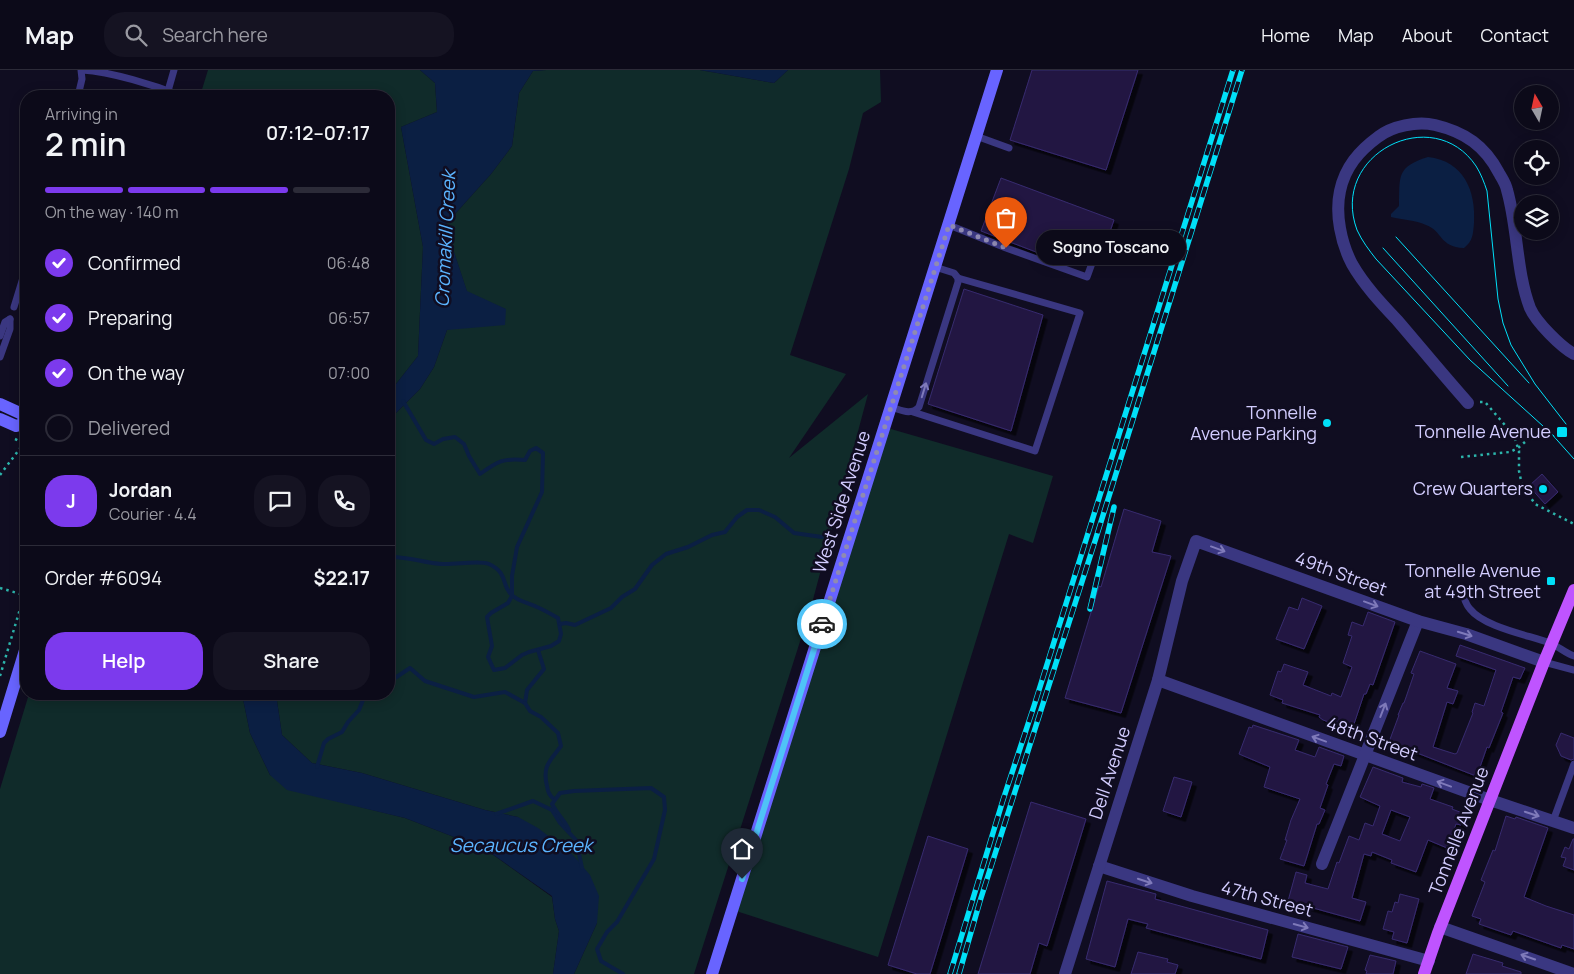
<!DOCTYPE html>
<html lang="en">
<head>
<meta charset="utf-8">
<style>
  :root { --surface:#0c0a19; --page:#151322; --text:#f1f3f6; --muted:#9a9aa2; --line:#2c2b38; --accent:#7c3aed }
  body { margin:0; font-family:Manrope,sans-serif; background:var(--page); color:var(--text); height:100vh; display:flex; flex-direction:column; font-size:19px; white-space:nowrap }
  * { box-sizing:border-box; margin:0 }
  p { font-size:16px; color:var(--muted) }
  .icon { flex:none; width:28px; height:28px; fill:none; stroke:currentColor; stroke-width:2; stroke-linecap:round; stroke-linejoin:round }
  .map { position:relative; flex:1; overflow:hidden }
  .side { position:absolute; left:20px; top:20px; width:375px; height:610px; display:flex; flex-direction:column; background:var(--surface); border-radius:20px; box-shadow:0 2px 12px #0003,0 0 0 1px var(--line) }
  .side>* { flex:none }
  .needle { width:32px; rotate:351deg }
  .buttons { position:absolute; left:1514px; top:15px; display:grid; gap:10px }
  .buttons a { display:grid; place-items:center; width:45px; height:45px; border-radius:50%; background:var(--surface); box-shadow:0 2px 12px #0003,0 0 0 1px var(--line); font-size:25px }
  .pin { position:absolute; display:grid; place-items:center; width:42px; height:42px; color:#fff; margin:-51px -21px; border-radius:50% 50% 50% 0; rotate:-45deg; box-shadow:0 0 5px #0007 }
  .pin .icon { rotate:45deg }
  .courier { position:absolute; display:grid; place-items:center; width:50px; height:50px; margin:-25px; border:4px solid #4fc3f7; border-radius:50%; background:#fff; color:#222; box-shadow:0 1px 6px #0007 }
  .bubble { position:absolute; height:35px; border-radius:18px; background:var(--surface); box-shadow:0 2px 12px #0003,0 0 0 1px var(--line); font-size:16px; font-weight:600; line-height:35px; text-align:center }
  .summary em { font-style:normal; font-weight:600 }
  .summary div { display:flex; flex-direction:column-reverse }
  .summary { display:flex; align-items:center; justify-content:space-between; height:85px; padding:0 25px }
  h1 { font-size:32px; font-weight:600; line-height:38px }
  .bar { display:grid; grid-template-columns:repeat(4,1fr); gap:8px 5px; align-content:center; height:60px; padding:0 25px }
  .bar i { height:6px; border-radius:4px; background:var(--line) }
  .bar .on { background:var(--accent) }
  .bar p { grid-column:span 4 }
  .line { display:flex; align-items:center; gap:12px; padding:0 25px; border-top:1px solid var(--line) }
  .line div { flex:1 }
  .round { display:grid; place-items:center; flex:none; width:52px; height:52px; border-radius:20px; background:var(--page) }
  ol { padding:0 25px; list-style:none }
  li { display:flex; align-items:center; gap:15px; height:55px }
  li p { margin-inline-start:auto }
  li .icon { padding:5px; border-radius:50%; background:var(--accent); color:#fff; stroke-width:4 }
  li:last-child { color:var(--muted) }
  li i { width:28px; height:28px; border:2px solid var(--line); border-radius:50% }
  .cta { display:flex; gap:10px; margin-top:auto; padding:10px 25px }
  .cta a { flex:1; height:58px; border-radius:20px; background:var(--accent); color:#fff; font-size:20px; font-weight:600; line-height:58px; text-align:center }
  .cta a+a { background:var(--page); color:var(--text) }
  header { display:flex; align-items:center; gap:30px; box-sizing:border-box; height:70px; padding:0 25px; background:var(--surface); border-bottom:1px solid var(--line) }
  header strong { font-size:24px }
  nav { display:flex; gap:28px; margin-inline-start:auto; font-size:18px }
  .search { width:350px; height:45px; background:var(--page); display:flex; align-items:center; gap:12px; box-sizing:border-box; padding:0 18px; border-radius:20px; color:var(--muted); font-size:19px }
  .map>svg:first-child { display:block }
  .green { fill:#102b2a }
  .water { fill:#0b1f43 }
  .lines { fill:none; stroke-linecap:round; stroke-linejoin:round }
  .stream { stroke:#0b1f43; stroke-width:4 }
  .building { fill:#211943; stroke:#382a6f; fill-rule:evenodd; filter:url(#shadow) }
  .path { stroke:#2cb4ab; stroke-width:2.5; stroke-dasharray:2.5 4; stroke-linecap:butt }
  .lane { stroke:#3a3781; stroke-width:7 }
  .street { stroke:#3a3781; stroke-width:12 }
  .secondary { stroke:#6864ff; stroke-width:12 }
  .primary { stroke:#bf54ff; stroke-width:12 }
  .tram { stroke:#00e0f8; stroke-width:1 }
  .rail-casing { stroke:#00e0f8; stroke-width:5.5 }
  .rail { stroke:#100d21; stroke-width:4; stroke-dasharray:11; stroke-linecap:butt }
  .oneway { stroke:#7f7aba }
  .done { stroke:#8f8ab1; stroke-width:5; stroke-dasharray:0 9 }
  .route { stroke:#4fc3f7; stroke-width:6 }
  .poi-dot { fill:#00e0f8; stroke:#100d21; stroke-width:2 }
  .labels { text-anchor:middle; stroke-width:5; stroke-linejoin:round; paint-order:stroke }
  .poi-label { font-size:18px; fill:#d3cdff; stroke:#100d21; text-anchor:end }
  .street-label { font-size:18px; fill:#d3cdff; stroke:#100d21 }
  .water-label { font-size:19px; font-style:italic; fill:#5bb4ff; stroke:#100d21 }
</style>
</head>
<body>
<header>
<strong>Map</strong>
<div class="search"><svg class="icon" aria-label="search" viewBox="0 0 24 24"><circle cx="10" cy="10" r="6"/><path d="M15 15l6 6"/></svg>Search here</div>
<nav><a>Home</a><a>Map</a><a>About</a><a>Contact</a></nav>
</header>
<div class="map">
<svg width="1574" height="904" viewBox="0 0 1574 904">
  <defs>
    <filter id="shadow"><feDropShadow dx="4.5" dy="4.5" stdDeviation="0" flood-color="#0009"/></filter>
  </defs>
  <rect width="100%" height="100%" fill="#100d21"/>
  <!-- green -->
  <g class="green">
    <polygon points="208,0 420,0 435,13 437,42 401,57 423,177 418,286 389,323 389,26 200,26"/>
    <polygon points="546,0 700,0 774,13 788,0 880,0 881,32 863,43 849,99 790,285 846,304 789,388 868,324 811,537 694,904 574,904 597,853 518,747 485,740 362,703 312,693 282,665 276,624 389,624 389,358 395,344 420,319 434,297 447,260 505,239 467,222 445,155 491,104 512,76 519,23 533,1"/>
    <polygon points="884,357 1053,406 1033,473 1009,464 878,887 733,840"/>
    <polygon points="29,624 242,624 250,663 270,705 360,737 405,748 485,779 552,827 555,849 559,861 553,904 0,904 0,719"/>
  </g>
  <!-- water -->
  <g class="water">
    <polygon points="420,0 546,0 533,1 519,23 512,76 491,104 445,155 467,221 506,239 505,255 447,260 434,297 420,319 395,344 389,358 389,323 418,286 423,177 401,57 437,42 435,13"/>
    <polygon points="700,0 788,0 774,13"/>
    <path d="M1428,87C1464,91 1476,121 1474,153C1473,164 1473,171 1464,178C1439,177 1443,161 1426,155C1415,150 1403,150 1391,147V144L1399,136C1400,106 1396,97 1428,87Z"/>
    <polygon points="242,624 276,624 282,665 312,693 362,703 485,740 518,747 538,758 573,785 590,805 599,826 597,853 574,904 553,904 559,861 555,849 552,826 485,779 405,748 287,720 270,705 250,663"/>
  </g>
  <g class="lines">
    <!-- stream -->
    <g class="stream">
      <path d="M389,487C407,486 424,493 442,494C454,495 480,490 489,494C510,504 500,516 513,526C520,532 529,533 537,537C544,540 551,544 558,548L561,564L559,571L551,576L529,582L522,585L505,598L494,600L488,587L492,576L487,547L491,543L508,533L512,526V506L517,477L542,422L543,383L536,378L530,381L525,390C503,388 498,391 480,404L469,386L464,374L455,367L443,369L434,374L426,370L403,331"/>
      <polyline points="560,554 566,553 575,555 611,538 622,527 635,519 652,495 666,484 688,477 712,465 725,462 737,447 747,440 759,440 775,447 794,463 822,467"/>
      <polyline points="389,612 410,598 425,611 474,627 505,622 525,633 527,620 544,599 538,580"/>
      <path d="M525,633L530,641L541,647L558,663L561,676C550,691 542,696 547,716C548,722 549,725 554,729"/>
      <polyline points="317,697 324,673 328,669 342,662 348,652 359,640 365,625 380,624"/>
      <polyline points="496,744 533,731 552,740 560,753 576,770 582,798"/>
      <path d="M569,760C564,749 557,744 552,734L560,723L574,721L651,718L664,727L665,740L654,789L617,852L607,862L597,879L601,891L623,904"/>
    </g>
  </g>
  <!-- building -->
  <g class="building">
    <polygon points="1032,0 1138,0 1106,100 1010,70"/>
    <polygon points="1001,108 1114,150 1105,176 1068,162 1057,190 981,161"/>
    <polygon points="964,219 1043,245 1011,361 928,334"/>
    <polygon points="1542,404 1558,422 1545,434 1529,416"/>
    <polygon points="1124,439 1161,451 1152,482 1171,486 1121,643 1065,628 1099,516 1101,517"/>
    <polygon points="1302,528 1322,536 1304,579 1276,569 1289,537 1298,540"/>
    <polygon points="1368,542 1395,552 1373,615 1370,614 1366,624 1364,624 1352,660 1323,650 1319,647 1320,645 1282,633 1283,630 1270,625 1278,601 1281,602 1284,594 1308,602 1303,615 1331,626 1332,623 1341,627 1352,597 1343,593 1352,566 1348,565 1352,552 1363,556"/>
    <polygon points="1460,575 1525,598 1520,609 1513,607 1501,642 1503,643 1489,678 1487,677 1480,697 1480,702 1476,706 1389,672 1399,645 1398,645 1403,633 1404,633 1414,604 1411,603 1420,581 1456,594 1447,618 1458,621 1453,634 1447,632 1433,677 1455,684 1457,683 1473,643 1472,642 1475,633 1484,636 1496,600 1456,586"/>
    <polygon points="1253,655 1299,670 1295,680 1315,687 1319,677 1344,686 1341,696 1334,694 1326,714 1328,715 1320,738 1325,740 1319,754 1317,754 1304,796 1280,789 1287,770 1285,770 1291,750 1300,729 1264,717 1270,697 1239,684 1249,657 1252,658"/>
    <polygon points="1561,663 1574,668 1574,689 1571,690 1561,686 1556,675"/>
    <path d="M1373,697L1403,708L1402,712L1421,717L1422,714L1434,718L1430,729L1453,737L1452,739L1465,744L1461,755L1456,754L1447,778L1428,770L1416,802L1391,793L1392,790L1372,782L1371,786L1364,784L1352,828L1366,832L1360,851L1288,831L1296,802L1307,805L1305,813L1328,819L1337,792L1339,793L1349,766L1359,770L1365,753L1373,756L1380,736L1360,727ZM1391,740L1410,747L1400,771L1382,764Z"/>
    <polygon points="1174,707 1192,712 1181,747 1163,741"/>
    <polygon points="1031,732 1086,749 1047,876 1039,873 1030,904 978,904"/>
    <polygon points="1506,746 1515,749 1516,747 1548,758 1524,827 1546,836 1574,845 1574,879 1562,875 1561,878 1513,861 1511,865 1479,854 1481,849 1472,846 1485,812 1481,810 1493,780 1495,781"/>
    <polygon points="928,766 968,779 930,904 917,904 888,895"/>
    <polygon points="1573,769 1574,769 1574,800 1563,796 1566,788 1561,787 1565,777 1569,779"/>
    <polygon points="1107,811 1156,824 1155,829 1268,860 1261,889 1146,858 1148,854 1128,849 1115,897 1086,889"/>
    <polygon points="1400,824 1419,829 1407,873 1392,869 1394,862 1383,859 1388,841 1392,842 1395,832 1398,833"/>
    <polygon points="1298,864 1348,877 1341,899 1292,887"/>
    <polygon points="1138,882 1168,889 1167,892 1178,895 1175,904 1131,904"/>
    <polygon points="1473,884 1503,893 1502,896 1521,902 1521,904 1466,904"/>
    <polygon points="1370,885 1396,891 1393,904 1366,904 1367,901 1365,900"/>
  </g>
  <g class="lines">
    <!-- path -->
    <g class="path">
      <polyline points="1480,332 1485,332 1504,354 1515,369 1519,381 1519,401 1522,415 1535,434 1574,454"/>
      <polyline points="15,369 26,374"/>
      <polyline points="1461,387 1510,382 1518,378 1525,372"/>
      <polyline points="0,405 24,373"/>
      <polyline points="0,518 24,525"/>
      <polyline points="0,606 26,519"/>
    </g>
    <!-- lane -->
    <g class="lane">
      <path d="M82,0C112,2 154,15 182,26"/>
      <polyline points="168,21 174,0"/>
      <polyline points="78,26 82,9 81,0"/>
      <polyline points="976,66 1009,78"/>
      <polyline points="949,155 1006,178 1087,207 1095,185"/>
      <polyline points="14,237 26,198"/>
      <polyline points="0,266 5,252 10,249"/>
      <polyline points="0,287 10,259 10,249"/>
      <path d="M891,337C901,340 911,346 919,337L958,212V208L954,203L935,197"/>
      <polyline points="913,342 1035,381 1080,243 958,208"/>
      <path d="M1463,525C1465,530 1466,535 1470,539C1484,557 1528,565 1550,573C1558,576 1565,583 1574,586"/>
      <polyline points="1544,592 1574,600"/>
      <polyline points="1553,751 1574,694"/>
    </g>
    <!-- street -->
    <g class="street">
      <path d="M1468,333C1444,306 1421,278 1397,250C1381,233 1364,215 1352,194C1341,173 1335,144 1340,121C1345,97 1359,81 1378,67C1392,56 1417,51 1435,55C1465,62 1485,76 1499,103C1502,108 1506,114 1507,120C1518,158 1516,201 1530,238C1536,252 1561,277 1574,284"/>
      <polyline points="1158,610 1490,730 1574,758"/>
      <polyline points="1322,794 1418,551"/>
      <polyline points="1099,796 1192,826 1429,891"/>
      <polyline points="1440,857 1574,904"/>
      <polyline points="1065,904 1158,610 1182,511 1196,471 1418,551 1466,564 1544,592"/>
    </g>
    <!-- secondary -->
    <g class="secondary">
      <polyline points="0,334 22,344 26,354"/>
      <polyline points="0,349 16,356 26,353"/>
      <polyline points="0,662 26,577"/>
      <polyline points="712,904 997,0"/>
    </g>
    <!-- primary -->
    <polyline class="primary" points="1424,904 1438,863 1544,592 1574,520"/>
    <!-- tram -->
    <g class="tram">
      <polyline points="1396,167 1529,313"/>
      <polyline points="1383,178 1508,316"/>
      <polyline points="1549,361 1574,389"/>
      <path d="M1554,366L1470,290L1376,189C1369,180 1362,171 1357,160C1329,84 1433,32 1476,96C1481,104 1484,112 1487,121L1498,229L1503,253L1511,275L1535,314L1566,354"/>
    </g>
    <!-- rail casing -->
    <g class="rail-casing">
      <g id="rail">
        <polyline points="1090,539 1114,437"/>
        <polyline points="950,904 1003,730 1034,636 1233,0"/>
        <polyline points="959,904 980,831 1095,471 1242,0"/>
      </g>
    </g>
    <!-- rail -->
    <use href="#rail" class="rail"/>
  </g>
  <!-- one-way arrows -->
  <defs><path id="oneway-shaft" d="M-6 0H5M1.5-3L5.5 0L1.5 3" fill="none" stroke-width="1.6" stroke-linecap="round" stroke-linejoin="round" transform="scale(1.25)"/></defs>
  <g class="oneway">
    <use href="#oneway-shaft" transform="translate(924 320) rotate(-73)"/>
    <use href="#oneway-shaft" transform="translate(1218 479) rotate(20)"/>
    <use href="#oneway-shaft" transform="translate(1371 534) rotate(20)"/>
    <use href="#oneway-shaft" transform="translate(1465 564) rotate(17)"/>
    <use href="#oneway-shaft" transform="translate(1383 640) rotate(-69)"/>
    <use href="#oneway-shaft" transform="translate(1319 669) rotate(-160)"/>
    <use href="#oneway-shaft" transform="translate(1444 714) rotate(-160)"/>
    <use href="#oneway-shaft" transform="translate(1532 744) rotate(18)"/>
    <use href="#oneway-shaft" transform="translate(1145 811) rotate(18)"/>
    <use href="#oneway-shaft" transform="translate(1301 856) rotate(15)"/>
    <use href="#oneway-shaft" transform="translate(1528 887) rotate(-161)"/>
  </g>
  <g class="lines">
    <!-- done -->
    <polyline class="done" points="822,554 949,155 1006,178"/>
    <!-- route -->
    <polyline class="route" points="742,809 822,554"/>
  </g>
  <!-- markers -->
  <g class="poi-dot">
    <circle cx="1327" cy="353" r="5"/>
    <rect x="1556" y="356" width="12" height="12" rx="2.5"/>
    <circle cx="1543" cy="419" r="5"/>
    <rect x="1546" y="506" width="10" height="10" rx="2.5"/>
  </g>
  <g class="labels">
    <!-- poi labels -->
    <g class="poi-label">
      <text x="1317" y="349">Tonnelle<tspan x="1317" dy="21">Avenue Parking</tspan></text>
      <text x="1551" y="368">Tonnelle Avenue</text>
      <text x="1533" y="425">Crew Quarters</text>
      <text x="1541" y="507">Tonnelle Avenue<tspan x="1541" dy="21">at 49th Street</tspan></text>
    </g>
    <!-- street labels -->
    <g class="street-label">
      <text transform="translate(842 432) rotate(-72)" y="6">West Side Avenue</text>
      <text transform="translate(1341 504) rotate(20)" y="6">49th Street</text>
      <text transform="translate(1372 669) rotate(20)" y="6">48th Street</text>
      <text transform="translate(1110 703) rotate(-72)" y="6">Dell Avenue</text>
      <text transform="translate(1459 761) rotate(-69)" y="6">Tonnelle Avenue</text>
      <text transform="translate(1267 829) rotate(15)" y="6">47th Street</text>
    </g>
    <!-- water labels -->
    <g class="water-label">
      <text transform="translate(445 169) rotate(-87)" y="7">Cromakill Creek</text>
      <text x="521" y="782">Secaucus Creek</text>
    </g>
  </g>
</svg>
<div class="buttons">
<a><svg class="needle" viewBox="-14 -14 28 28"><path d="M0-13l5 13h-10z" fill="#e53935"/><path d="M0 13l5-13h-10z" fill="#9a9aa2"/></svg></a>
<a><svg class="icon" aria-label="locate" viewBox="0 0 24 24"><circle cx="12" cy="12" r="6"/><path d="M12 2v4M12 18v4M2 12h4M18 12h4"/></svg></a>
<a><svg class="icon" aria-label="layers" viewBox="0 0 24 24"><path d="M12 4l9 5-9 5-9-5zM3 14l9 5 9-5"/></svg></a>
</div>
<div class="pin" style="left:1006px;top:178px;background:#ea580c"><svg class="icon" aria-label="bag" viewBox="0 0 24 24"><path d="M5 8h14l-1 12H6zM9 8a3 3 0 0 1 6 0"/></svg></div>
<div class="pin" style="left:742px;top:809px;background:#1f2937"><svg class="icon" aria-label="home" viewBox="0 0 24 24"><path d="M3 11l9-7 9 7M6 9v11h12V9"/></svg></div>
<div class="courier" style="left:822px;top:554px"><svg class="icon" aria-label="car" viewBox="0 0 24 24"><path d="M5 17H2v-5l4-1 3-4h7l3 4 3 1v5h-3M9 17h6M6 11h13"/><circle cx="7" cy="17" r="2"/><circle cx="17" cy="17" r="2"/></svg></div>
<div class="bubble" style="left:1036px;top:160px;width:150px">Sogno Toscano</div>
<section class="side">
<div class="summary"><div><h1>2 min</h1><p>Arriving in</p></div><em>07:12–07:17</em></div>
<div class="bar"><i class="on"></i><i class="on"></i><i class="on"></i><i></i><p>On the way · 140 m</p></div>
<ol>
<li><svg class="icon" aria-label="check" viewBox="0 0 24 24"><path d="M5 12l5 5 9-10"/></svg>Confirmed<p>06:48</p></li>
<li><svg class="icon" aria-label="check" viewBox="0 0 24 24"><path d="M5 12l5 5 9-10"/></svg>Preparing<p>06:57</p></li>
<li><svg class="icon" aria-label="check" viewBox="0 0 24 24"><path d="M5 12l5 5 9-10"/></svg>On the way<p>07:00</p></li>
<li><i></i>Delivered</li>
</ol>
<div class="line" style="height:90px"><b class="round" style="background:var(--accent);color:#fff">J</b><div><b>Jordan</b><p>Courier · 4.4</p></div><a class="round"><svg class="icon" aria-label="chat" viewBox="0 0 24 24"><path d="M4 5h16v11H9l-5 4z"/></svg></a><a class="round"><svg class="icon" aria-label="phone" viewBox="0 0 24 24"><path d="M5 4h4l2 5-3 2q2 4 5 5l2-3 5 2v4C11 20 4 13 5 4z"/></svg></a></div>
<div class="line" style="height:65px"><div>Order #6094</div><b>$22.17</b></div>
<div class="cta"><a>Help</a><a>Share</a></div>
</section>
</div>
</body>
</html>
